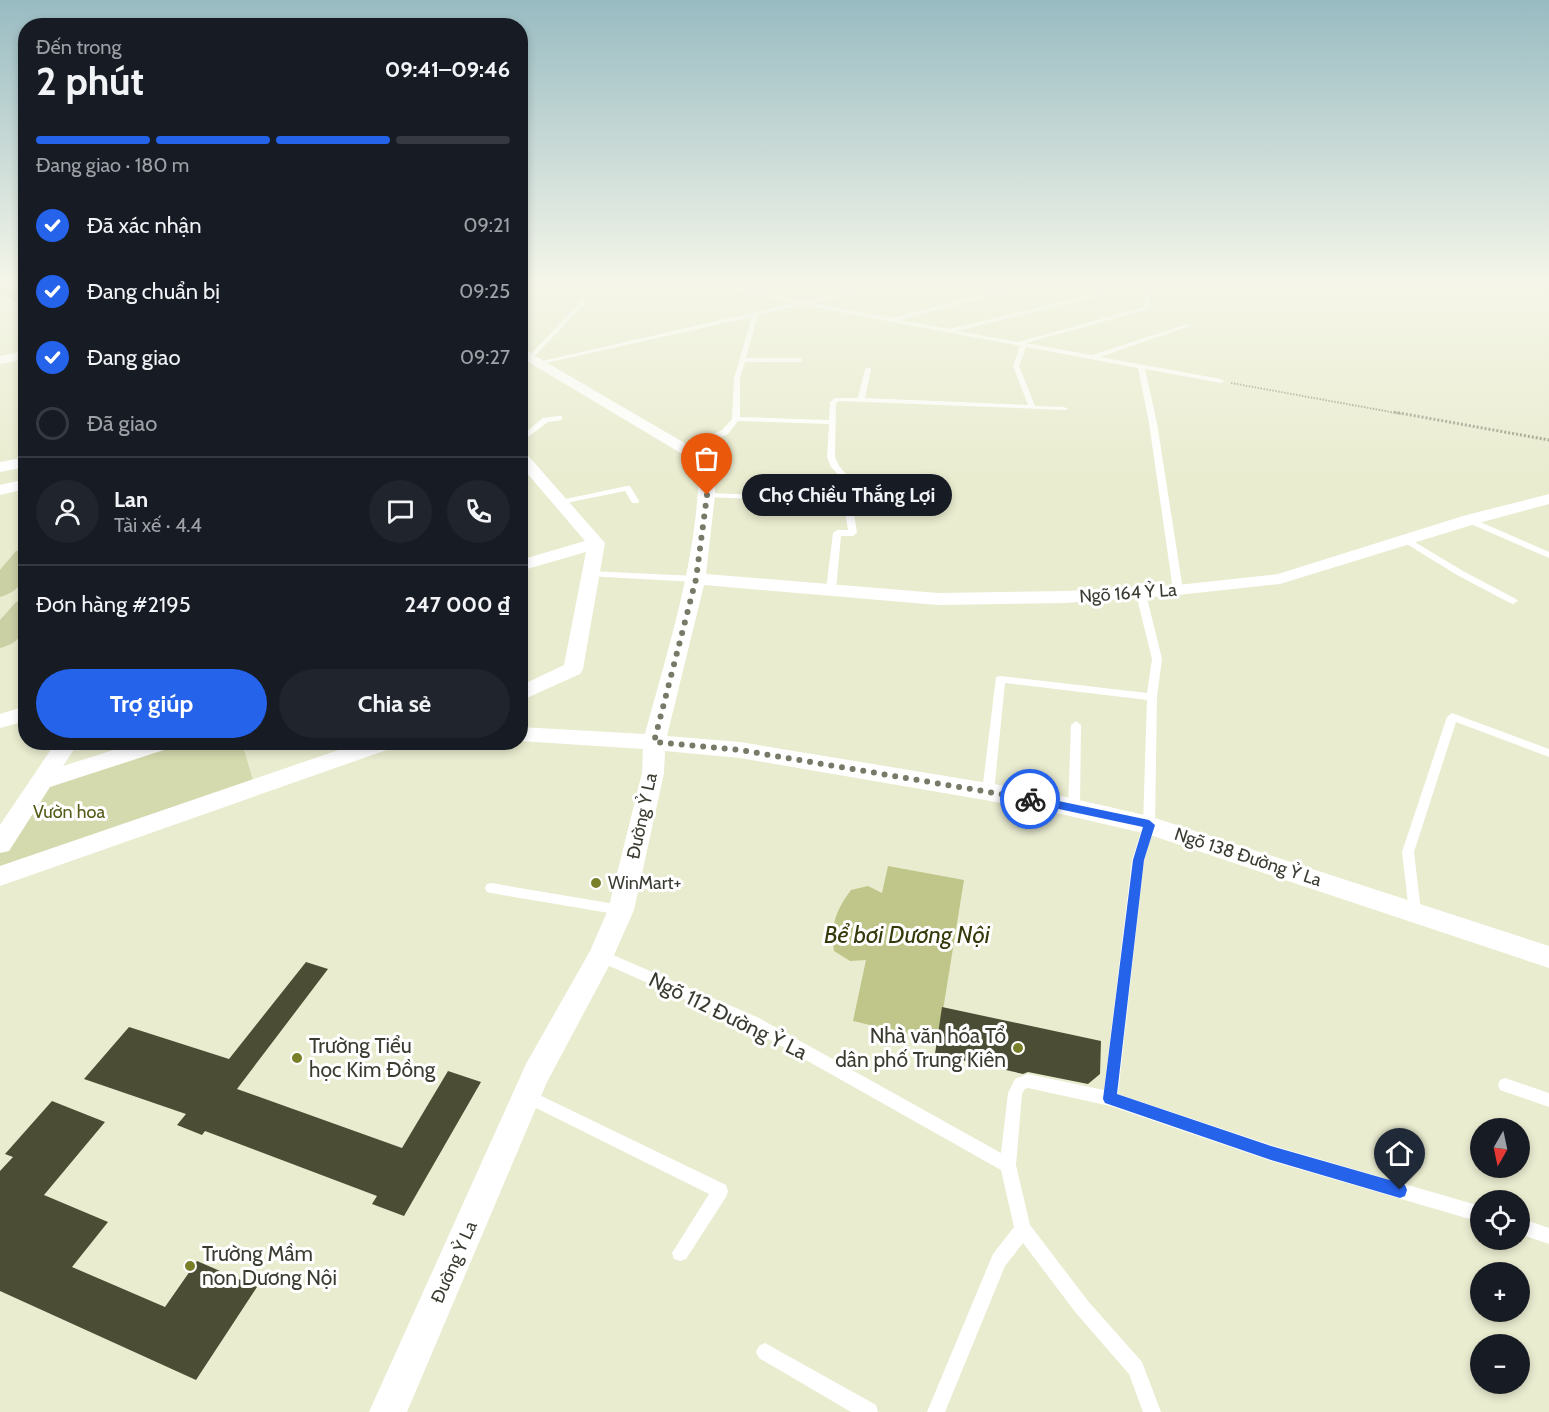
<!DOCTYPE html>
<html lang="vi">
<head>
<meta charset="utf-8">
<style>
  :root { --surface:#171b24; --page:#20242c; --text:#f1f3f6; --muted:#9ea1a6; --line:#363941; --accent:#2563eb }
  body { margin:0; font-family:Cabin,sans-serif; background:var(--page); color:var(--text); height:100vh; display:flex; flex-direction:column; font-size:22px; white-space:nowrap }
  * { box-sizing:border-box; margin:0 }
  p { font-size:20px; color:var(--muted) }
  .icon { flex:none; width:33px; height:33px; fill:none; stroke:currentColor; stroke-width:2; stroke-linecap:round; stroke-linejoin:round }
  .map { position:relative; flex:1; overflow:hidden }
  .details { position:absolute; left:18px; top:18px; width:510px; height:732px; display:flex; flex-direction:column; background:var(--surface); border-radius:24px; box-shadow:0 3px 9px #0003 }
  .details>* { flex:none }
  .needle { width:39px; rotate:189deg }
  .buttons { position:absolute; left:1470px; top:1118px; display:grid; gap:12px }
  .buttons a { display:grid; place-items:center; width:60px; height:60px; border-radius:50%; background:var(--surface); box-shadow:0 3px 9px #0003; font-size:30px }
  .pin { position:absolute; display:grid; place-items:center; width:51px; height:51px; color:#fff; margin:-62px -26px; border-radius:50% 50% 50% 0; rotate:-45deg; box-shadow:0 0 6px #0007 }
  .pin .icon { rotate:45deg }
  .courier { position:absolute; display:grid; place-items:center; width:60px; height:60px; margin:-30px; border:4px solid #2563eb; border-radius:50%; background:#fff; color:#222; box-shadow:0 2px 8px #0007 }
  .bubble { position:absolute; height:42px; border-radius:21px; background:var(--surface); box-shadow:0 3px 9px #0003; font-size:20px; font-weight:700; line-height:42px; text-align:center }
  .summary em { font-style:normal; font-weight:700 }
  .summary div { display:flex; flex-direction:column-reverse }
  .summary { display:flex; align-items:center; justify-content:space-between; height:102px; padding:0 18px }
  h1 { font-size:39px; font-weight:700; line-height:45px }
  .bar { display:grid; grid-template-columns:repeat(4,1fr); gap:9px 6px; align-content:center; height:72px; padding:0 18px }
  .bar i { height:8px; border-radius:4px; background:var(--line) }
  .bar .current { background:var(--accent) }
  .bar p { grid-column:span 4 }
  .line { display:flex; align-items:center; gap:15px; padding:0 18px; border-top:2px solid var(--line) }
  .line div { flex:1 }
  .round { display:grid; place-items:center; flex:none; width:63px; height:63px; border-radius:32px; background:var(--page) }
  ol { padding:0 18px; list-style:none }
  li { display:flex; align-items:center; gap:18px; height:66px }
  li p { margin-inline-start:auto }
  li .icon { padding:6px; border-radius:50%; background:var(--accent); color:#fff; stroke-width:4 }
  li:last-child { color:var(--muted) }
  li i { width:33px; height:33px; border:3px solid var(--line); border-radius:50% }
  .primary-button { display:flex; gap:12px; margin-top:auto; padding:12px 18px }
  .primary-button a { flex:1; height:69px; border-radius:36px; background:var(--accent); color:#fff; font-size:24px; font-weight:700; line-height:69px; text-align:center }
  .primary-button a+a { background:var(--page); color:var(--text) }
  .map>svg:first-child { display:block }
  .green { fill:#d5daae }
  .water { fill:#c0c68a }
  .building { fill:#4b4e35 }
  .lines { fill:none; stroke-linecap:round; stroke-linejoin:round }
  .path-far1 { stroke:#989a85; stroke-width:2; stroke-dasharray:1.5 1.5; stroke-linecap:butt }
  .path { stroke:#989a85; stroke-width:3; stroke-dasharray:2 2; stroke-linecap:butt }
  .service { fill:#fff; fill-rule:evenodd }
  .minor { fill:#fff; fill-rule:evenodd }
  .primary { fill:#cbcfa4; fill-rule:evenodd }
  .route { fill:#2563eb }
  .done { stroke:#787a68; stroke-width:6; stroke-dasharray:0 10.8 }
  .poi-dot { fill:#797f29; stroke:#fff; stroke-width:2 }
  .labels { text-anchor:middle; stroke-width:6; stroke-linejoin:round; paint-order:stroke }
  .street-label { font-size:18px; fill:#3b3c31; stroke:#fff }
  .park-label { font-size:18px; fill:#585c1a; stroke:#fff }
  .poi-label { font-size:18px; fill:#3b3c31; stroke:#fff; text-anchor:start }
  .near-street-label { font-size:21px; fill:#3b3c31; stroke:#fff }
  .near-poi-label { font-size:21px; fill:#3b3c31; stroke:#fff; text-anchor:start }
  .near-water-label { font-size:24px; font-style:italic; fill:#36390a; stroke:#fff }
</style>
</head>
<body>
<div class="map">
<svg width="1549" height="1412" viewBox="0 0 1549 1412">
  <rect width="100%" height="100%" fill="#e9eccf"/>
  <!-- green -->
  <polygon class="green" points="168,743 242,743 255,787 0,875 0,846 44,781"/>
  <!-- water -->
  <path class="water" d="M888,866L964,880L938,1041L853,1021L866,960L850,961L834,951C830,926 836,910 851,890L868,886L882,893Z"/>
  <!-- building -->
  <g class="building">
    <polygon points="306,962 328,969 237,1089 402,1148 448,1071 481,1082 404,1216 372,1204 377,1196 205,1131 202,1135 177,1125 186,1114 84,1079 129,1027 229,1059"/>
    <polygon points="942,1007 1101,1041 1100,1074 1088,1084 1028,1072 1023,1074 935,1054"/>
    <polygon points="52,1101 105,1122 44,1195 108,1222 72,1267 165,1307 197,1261 257,1287 196,1380 0,1291 0,1171 13,1157 5,1154"/>
  </g>
  <g class="lines">
    <!-- path-far1 -->
    <polyline class="path-far1" points="1231,383 1402,414"/>
    <!-- path -->
    <polyline class="path" points="1394,412 1549,440"/>
    <!-- service -->
    <g class="service">
      <path d="M691,281H702L739,288L770,281H781L746,290L803,301L895,281H905L812,303L891,318L1036,281H1046L899,320L949,329L1106,291L1109,293L957,331L1018,342L1144,307V281H1150L1149,309L1026,343L1092,355L1187,324L1192,325L1100,357L1221,379L1224,381L1221,383L1145,369L1157,423L1183,590L1178,593L1173,590L1149,423L1138,368L1026,347L1019,366L1035,406L1064,407L1068,409L1066,410L839,401L836,403L835,457L839,466L851,480L852,501L857,533L853,536H841L836,590L834,592H828L826,590L833,533L837,530H848L844,503L707,497L703,495L707,493L844,498L843,480L831,467L827,457L829,424L738,421L728,434L688,451L681,449L722,430L732,419L734,378L752,317L541,364L538,362L795,303ZM803,305L1020,346L1013,366L1028,405L865,398L871,369L868,367L865,369L858,398H835L830,402L829,420L740,417V378L745,362H800L803,360L800,358H746L758,315Z"/>
      <polygon points="582,300 587,301 533,358 529,358 529,356"/>
      <polygon points="559,416 562,416 562,420 548,422 520,443 520,437 543,418"/>
      <polygon points="627,486 630,486 639,501 638,503 632,503 625,491 561,504 557,502 561,500"/>
      <polygon points="1469,517 1549,552 1549,558 1466,522 1465,520"/>
      <polygon points="1408,538 1463,571 1516,599 1518,601 1513,604 1510,603 1457,575 1405,543 1405,539"/>
      <polygon points="590,571 696,576 701,579 696,582 587,576 586,574 587,572"/>
      <polygon points="1140,587 1145,590 1162,659 1157,697 1155,825 1144,860 1118,1094 1271,1145 1480,1206 1480,1222 1271,1161 1110,1106 1028,1088 1025,1089 1022,1094 1016,1165 1030,1225 1088,1301 1142,1362 1161,1412 1143,1412 1129,1374 1076,1313 1023,1243 1005,1266 945,1412 927,1412 993,1254 1014,1227 1001,1170 749,1028 596,960 594,956 596,952 601,950 606,952 759,1018 1001,1153 1008,1093 1015,1079 1028,1074 1104,1090 1132,860 1143,825 1147,700 1005,683 994,792 992,795 984,795 982,792 996,677 1000,676 1147,693 1152,659 1135,590"/>
      <polygon points="1452,713 1549,749 1549,757 1456,722 1414,852 1421,911 1420,915 1415,916 1410,915 1409,911 1402,852 1447,717"/>
      <polygon points="1076,721 1081,725 1080,808 1078,811 1070,811 1068,808 1071,725"/>
      <polygon points="491,883 621,905 626,906 627,910 626,914 621,915 491,893 487,892 485,888 487,884"/>
      <polygon points="1505,1078 1549,1093 1549,1107 1500,1090 1498,1085 1500,1080"/>
      <polygon points="527,1089 726,1185 728,1191 726,1197 686,1259 680,1261 674,1259 672,1253 709,1194 522,1101 519,1096 522,1091"/>
      <polygon points="1520,1218 1549,1228 1549,1244 1520,1234"/>
      <polygon points="765,1343 876,1405 878,1412 851,1412 759,1358 756,1352 759,1346"/>
    </g>
    <!-- minor -->
    <g class="minor">
      <path d="M520,347L712,459L715,462V495L706,574L938,593L1066,591L1178,585L1278,574L1463,516L1549,494V504L1475,524L1280,584L1178,595L1066,603L938,605L704,585L667,736L740,742L1048,793L1149,816L1549,946V968L1147,834L1048,811L740,758L665,751L664,773L634,910L610,964L547,1082L407,1412H369L526,1064L590,951L608,910L642,773L643,749L520,741V727L645,734C669,645 698,557 699,464L520,357Z"/>
      <polygon points="26,351 26,359 0,364 0,356"/>
      <polygon points="520,451 525,452 605,543 583,669 580,674 520,701 520,686 564,665 586,552 520,571 520,560 585,541 520,465"/>
      <polygon points="26,457 26,467 0,472 0,462"/>
      <polygon points="26,479 26,489 0,495 0,485"/>
      <polygon points="26,706 26,721 0,728 0,714"/>
      <polygon points="56,742 79,742 63,766 139,742 176,742 173,747 50,787 9,851 0,853 0,825"/>
      <polygon points="362,742 398,742 395,747 0,886 0,866"/>
    </g>
    <!-- primary -->
    <g class="primary">
      <polygon points="0,282 26,294 26,307 0,294"/>
      <path d="M26,549C26,571 26,590 0,597V570L16,551Z"/>
      <path d="M26,599C26,622 27,642 0,648V620L16,602Z"/>
    </g>
  </g>
  <!-- sky -->
  <linearGradient id="sky" x2="0" y2="1"><stop stop-color="#98bbc2"/><stop offset="0.59" stop-color="#f5f6e9"/><stop offset="1" stop-color="#f5f6e9" stop-opacity="0"/></linearGradient>
  <rect width="1549" height="479" fill="url(#sky)"/>
  <!-- route -->
  <polygon class="route" points="1030,795 1149,820 1155,825 1144,860 1117,1094 1271,1146 1400,1183 1405,1185 1407,1190 1405,1196 1400,1198 1271,1160 1105,1103 1103,1099 1133,860 1143,827 1026,802 1025,799"/>
  <g class="lines">
    <!-- done -->
    <polyline class="done" points="707,495 696,579 654,742 740,750 1030,799"/>
  </g>
  <!-- markers -->
  <g class="poi-dot">
    <circle cx="596" cy="883" r="6"/>
    <circle cx="1018" cy="1048" r="6"/>
    <circle cx="297" cy="1058" r="6"/>
    <circle cx="190" cy="1266" r="6"/>
  </g>
  <g class="labels">
    <!-- street labels -->
    <g class="street-label">
      <text transform="translate(1128 593) rotate(-4)" y="6">Ngõ 164 Ỷ La</text>
      <text transform="translate(642 816) rotate(-78)" y="6">Đường Ỷ La</text>
      <text transform="translate(1248 857) rotate(18)" y="6">Ngõ 138 Đường Ỷ La</text>
      <text transform="translate(454 1262) rotate(-66)" y="6">Đường Ỷ La</text>
    </g>
    <!-- park labels -->
    <g class="park-label">
      <text x="69" y="818">Vườn hoa</text>
    </g>
    <!-- poi labels -->
    <g class="poi-label">
      <text x="608" y="889">WinMart+</text>
    </g>
    <!-- near-street labels -->
    <g class="near-street-label">
      <text transform="translate(728 1016) rotate(26)" y="7">Ngõ 112 Đường Ỷ La</text>
    </g>
    <!-- near-poi labels -->
    <g class="near-poi-label">
      <text x="1006" y="1043" text-anchor="end">Nhà văn hóa Tổ<tspan x="1006" dy="24">dân phố Trung Kiên</tspan></text>
      <text x="309" y="1053">Trường Tiểu<tspan x="309" dy="24">học Kim Đồng</tspan></text>
      <text x="202" y="1261">Trường Mầm<tspan x="202" dy="24">non Dương Nội</tspan></text>
    </g>
    <!-- near-water labels -->
    <g class="near-water-label">
      <text x="907" y="943">Bể bơi Dương Nội</text>
    </g>
  </g>
</svg>
<div class="buttons">
<a><svg class="needle" viewBox="-14 -14 28 28"><path d="M0-13l5 13h-10z" fill="#e53935"/><path d="M0 13l5-13h-10z" fill="#9ea1a6"/></svg></a>
<a><svg class="icon" aria-label="locate" viewBox="0 0 24 24"><circle cx="12" cy="12" r="6"/><path d="M12 2v4M12 18v4M2 12h4M18 12h4"/></svg></a>
<a>+</a>
<a>−</a>
</div>
<div class="pin" style="left:707px;top:495px;background:#ea580c"><svg class="icon" aria-label="bag" viewBox="0 0 24 24"><path d="M5 8h14l-1 12H6zM9 8a3 3 0 0 1 6 0"/></svg></div>
<div class="pin" style="left:1400px;top:1190px;background:#1f2937"><svg class="icon" aria-label="home" viewBox="0 0 24 24"><path d="M3 11l9-7 9 7M6 9v11h12V9"/></svg></div>
<div class="courier" style="left:1030px;top:799px"><svg class="icon" aria-label="bike" viewBox="0 0 24 24"><circle cx="6" cy="16" r="4"/><circle cx="18" cy="16" r="4"/><path d="M6 16l4-8h5l3 8M10 8l3 8H6M13 5h3"/></svg></div>
<div class="bubble" style="left:742px;top:474px;width:210px">Chợ Chiều Thắng Lợi</div>
<section class="details">
<div class="summary"><div><h1>2 phút</h1><p>Đến trong</p></div><em>09:41–09:46</em></div>
<div class="bar"><i class="current"></i><i class="current"></i><i class="current"></i><i></i><p>Đang giao · 180 m</p></div>
<ol>
<li><svg class="icon" aria-label="check" viewBox="0 0 24 24"><path d="M5 12l5 5 9-10"/></svg>Đã xác nhận<p>09:21</p></li>
<li><svg class="icon" aria-label="check" viewBox="0 0 24 24"><path d="M5 12l5 5 9-10"/></svg>Đang chuẩn bị<p>09:25</p></li>
<li><svg class="icon" aria-label="check" viewBox="0 0 24 24"><path d="M5 12l5 5 9-10"/></svg>Đang giao<p>09:27</p></li>
<li><i></i>Đã giao</li>
</ol>
<div class="line" style="height:108px"><a class="round"><svg class="icon" aria-label="person" viewBox="0 0 24 24"><circle cx="12" cy="8" r="4"/><path d="M4 21q1-7 8-7t8 7"/></svg></a><div><b>Lan</b><p>Tài xế · 4.4</p></div><a class="round"><svg class="icon" aria-label="chat" viewBox="0 0 24 24"><path d="M4 5h16v11H9l-5 4z"/></svg></a><a class="round"><svg class="icon" aria-label="phone" viewBox="0 0 24 24"><path d="M5 4h4l2 5-3 2q2 4 5 5l2-3 5 2v4C11 20 4 13 5 4z"/></svg></a></div>
<div class="line" style="height:78px"><div>Đơn hàng #2195</div><b>247 000 ₫</b></div>
<div class="primary-button"><a>Trợ giúp</a><a>Chia sẻ</a></div>
</section>
</div>
</body>
</html>
